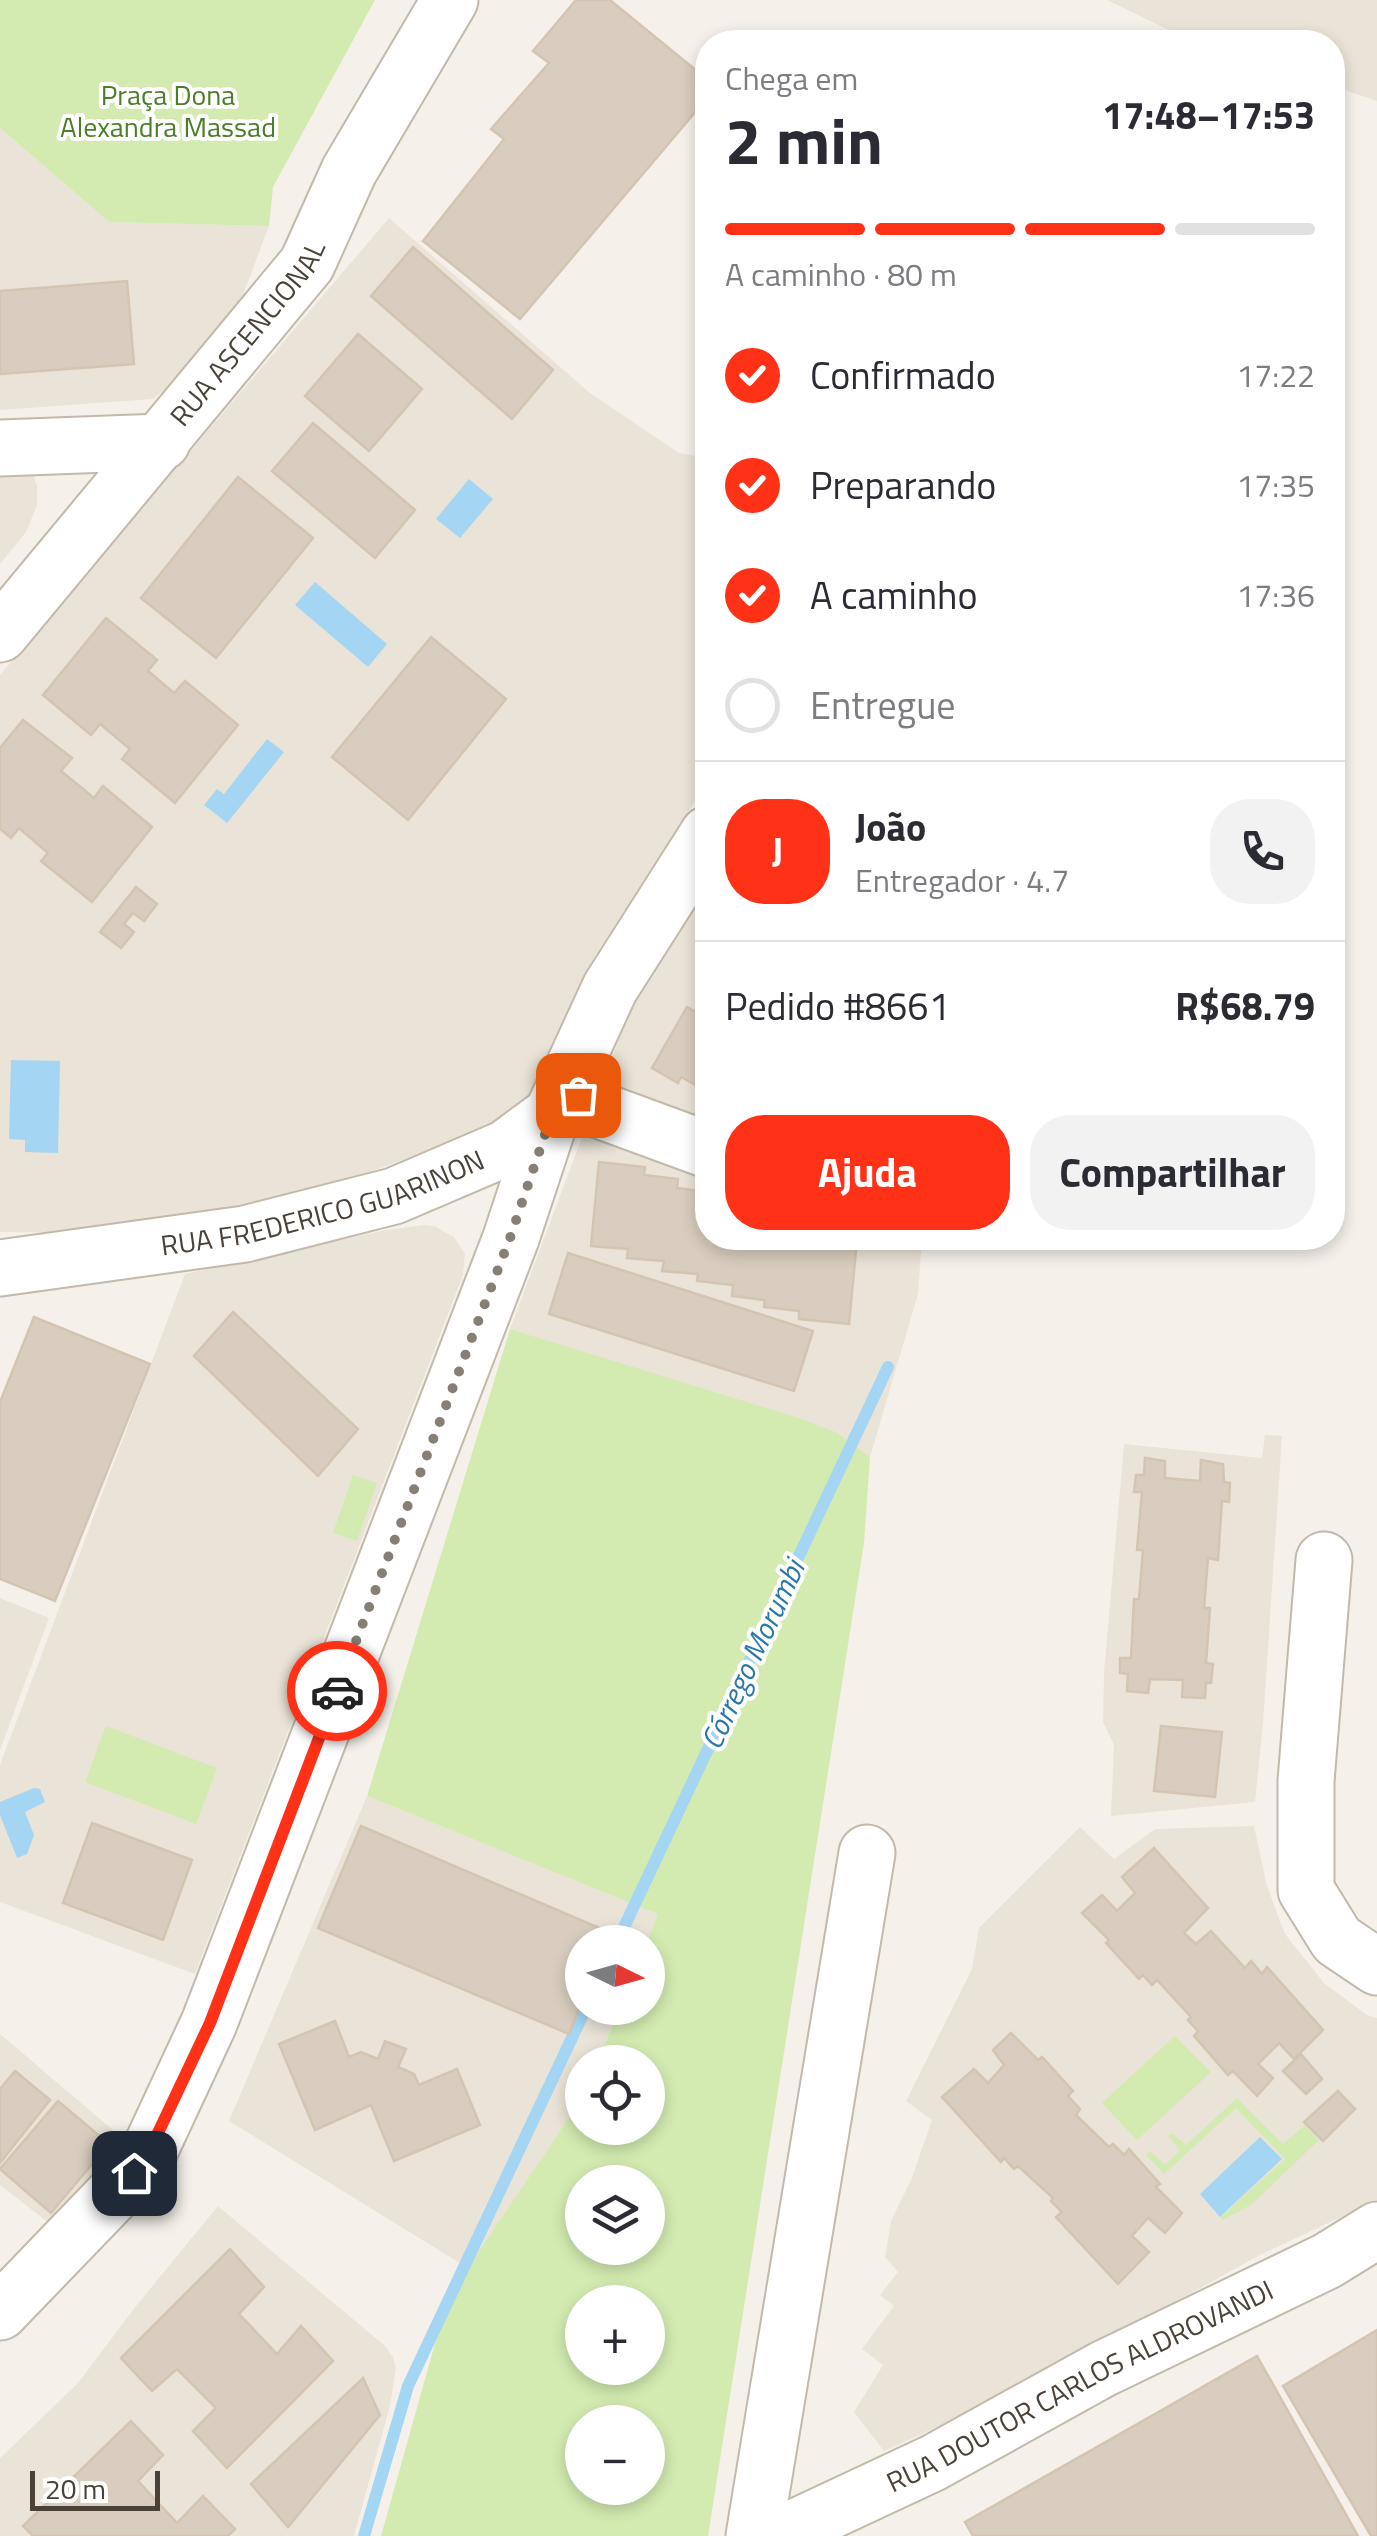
<!DOCTYPE html>
<html lang="pt">
<head>
<meta charset="utf-8">
<style>
  :root { --surface:#fff; --page:#f2f2f3; --text:#2b2b33; --muted:#7c7c81; --line:#e1e1e2; --accent:#ff3117 }
  body { margin:0; font-family:"Titillium Web",sans-serif; background:var(--page); color:var(--text); height:100vh; display:flex; flex-direction:column; font-size:38px; white-space:nowrap }
  * { box-sizing:border-box; margin:0 }
  p { font-size:32px; color:var(--muted) }
  .icon { flex:none; width:55px; height:55px; fill:none; stroke:currentColor; stroke-width:2; stroke-linecap:round; stroke-linejoin:round }
  .map { position:relative; flex:1; overflow:hidden }
  .drawer { position:absolute; left:695px; top:30px; width:650px; height:1220px; display:flex; flex-direction:column; background:var(--surface); border-radius:40px; box-shadow:0 5px 15px #0003 }
  .drawer>* { flex:none }
  .needle { width:65px; rotate:95deg }
  .tools { position:absolute; left:565px; top:1925px; display:grid; gap:20px }
  .tools a { display:grid; place-items:center; width:100px; height:100px; border-radius:50%; background:var(--surface); box-shadow:0 5px 15px #0003; font-size:50px }
  .scale { position:absolute; left:30px; bottom:25px; width:130px; box-sizing:border-box; padding-left:10px; border:5px solid #4a4237; border-top:0; font-size:28px; line-height:35px; white-space:nowrap; color:#4a4237; -webkit-text-stroke:8px #fff; paint-order:stroke }
  .pin { position:absolute; display:grid; place-items:center; width:85px; height:85px; color:#fff; margin:-42px; border-radius:20px; box-shadow:0 5px 15px #0006 }
  .courier { position:absolute; display:grid; place-items:center; width:100px; height:100px; margin:-50px; border:8px solid #ff3117; border-radius:50%; background:#fff; color:#222; box-shadow:0 2px 12px #0007 }
  .headline em { font-style:normal; font-weight:700 }
  .headline div { display:flex; flex-direction:column-reverse }
  .headline { display:flex; align-items:center; justify-content:space-between; height:170px; padding:0 30px }
  h1 { font-size:65px; font-weight:700; line-height:75px }
  .bar { display:grid; grid-template-columns:repeat(4,1fr); gap:15px 10px; align-content:center; height:120px; padding:0 30px }
  .bar i { height:12px; border-radius:8px; background:var(--line) }
  .bar .active { background:var(--accent) }
  .bar p { grid-column:span 4 }
  .line { display:flex; align-items:center; gap:25px; padding:0 30px; border-top:2px solid var(--line) }
  .line div { flex:1 }
  .round { display:grid; place-items:center; flex:none; width:105px; height:105px; border-radius:40px; background:var(--page) }
  ol { padding:0 30px; list-style:none }
  li { display:flex; align-items:center; gap:30px; height:110px }
  li p { margin-inline-start:auto }
  li .icon { padding:10px; border-radius:50%; background:var(--accent); color:#fff; stroke-width:4 }
  li:last-child { color:var(--muted) }
  li i { width:55px; height:55px; border:5px solid var(--line); border-radius:50% }
  .action { display:flex; gap:20px; margin-top:auto; padding:20px 30px }
  .action a { flex:1; height:115px; border-radius:40px; background:var(--accent); color:#fff; font-size:40px; font-weight:700; line-height:115px; text-align:center }
  .action a+a { background:var(--page); color:var(--text) }
  .map>svg:first-child { display:block }
  .residential { fill:#eae3d7 }
  .green { fill:#d3ebb1; fill-rule:evenodd }
  .water { fill:#a4d6f4 }
  .lines { fill:none; stroke-linecap:round; stroke-linejoin:round }
  .stream { stroke:#a4d6f4; stroke-width:12 }
  .building { fill:#d8cdbe; stroke:#d3c5b1; stroke-width:2.5 }
  .minor-casing { stroke:#c2b9ab; stroke-width:59 }
  .minor { stroke:#fff; stroke-width:55 }
  .done { stroke:#867f76; stroke-width:10; stroke-dasharray:0 18 }
  .route { stroke:#ff3117; stroke-width:12 }
  .labels { text-anchor:middle; stroke-width:8; stroke-linejoin:round; paint-order:stroke }
  .park-label { font-size:28px; fill:#4b7f27; stroke:#fff }
  .street-label { font-size:28px; fill:#4a4237; stroke:#fff }
  .water-label { font-size:30px; font-style:italic; fill:#2878ab; stroke:#fff }
</style>
</head>
<body>
<div class="map">
<svg width="1377" height="2536" viewBox="0 0 1377 2536">
  <rect width="100%" height="100%" fill="#f5f1ea"/>
  <!-- residential -->
  <g class="residential">
    <polygon points="1107,0 1377,0 1377,101 1333,86 1332,42 1203,42 1175,33"/>
    <polygon points="0,128 109,222 269,226 243,295 176,381 153,399 0,410"/>
    <polygon points="389,218 590,393 679,453 707,458 707,782 593,959 532,1100 479,1132 359,1176 214,1214 79,1233 0,1232 0,675"/>
    <polygon points="0,469 32,472 37,486 37,505 26,532 0,564"/>
    <polygon points="707,888 708,1238 922,1238 918,1294 870,1457 836,1432 510,1329 624,1026 659,949"/>
    <polygon points="425,1225 436,1227 454,1237 465,1254 463,1275 195,1974 0,1902 0,1765 185,1274 386,1230"/>
    <polygon points="1265,1435 1282,1436 1263,1723 1255,1802 1111,1816 1114,1745 1103,1722 1104,1673 1124,1444 1262,1458"/>
    <polygon points="0,1598 49,1618 0,1750"/>
    <polygon points="367,1796 659,1914 647,1942 582,1942 582,2008 620,2008 597,2062 582,2062 582,2099 579,2107 468,2268 229,2121"/>
    <polygon points="1254,1826 1267,1886 1285,1934 1324,1983 1367,2015 1377,2018 1377,2200 1258,2256 1005,2396 884,2451 854,2412 883,2365 862,2349 894,2306 880,2295 898,2272 885,2257 891,2221 911,2180 932,2120 906,2101 972,1969 979,1928 1080,1827 1114,1859 1155,1829"/>
    <polygon points="0,2034 128,2143 53,2226 0,2185"/>
    <polygon points="218,2206 385,2346 393,2357 396,2368 390,2406 354,2536 0,2536 0,2458 78,2383 136,2306"/>
  </g>
  <!-- green -->
  <g class="green">
    <polygon points="0,0 375,0 273,187 269,226 109,222 0,128"/>
    <path d="M510,1329L796,1417L836,1432L870,1457L864,1543L708,2536H381L448,2297L582,2099V2128H648V2062H597L620,2008H648L647,1942L658,1914L367,1796ZM582,2182H648V2248H582ZM582,2302H648V2368H582ZM582,2422H648V2488H582Z"/>
    <polygon points="353,1475 377,1483 357,1541 333,1533"/>
    <polygon points="106,1726 217,1768 196,1824 85,1782"/>
    <polygon points="1175,2036 1211,2072 1137,2140 1102,2103"/>
    <polygon points="1237,2098 1283,2144 1305,2125 1319,2140 1252,2204 1223,2220 1221,2217 1285,2159 1236,2108 1164,2174 1146,2155 1150,2151 1165,2165 1180,2150 1168,2136 1172,2133 1186,2145"/>
  </g>
  <!-- water -->
  <g class="water">
    <polygon points="469,479 493,499 460,538 436,519"/>
    <polygon points="315,582 387,644 368,667 295,605"/>
    <polygon points="267,739 284,752 227,823 204,805 217,789 224,794"/>
    <polygon points="11,1060 60,1061 58,1153 25,1152 25,1140 9,1139"/>
    <polygon points="34,1788 40,1789 45,1802 25,1812 34,1835 27,1854 17,1858 0,1815 0,1802"/>
    <polygon points="1260,2137 1282,2159 1220,2217 1200,2194"/>
  </g>
  <g class="lines">
    <!-- stream -->
    <g class="stream">
      <polyline points="617,1942 888,1367"/>
      <polyline points="364,2536 408,2386 586,2008"/>
    </g>
  </g>
  <!-- building -->
  <g class="building">
    <polygon points="576,0 610,0 708,80 708,97 520,319 423,241 504,139 491,129 549,63 533,51"/>
    <polygon points="413,247 553,370 512,419 371,296"/>
    <polygon points="127,281 134,364 0,374 0,291"/>
    <polygon points="358,334 422,389 369,451 305,396"/>
    <polygon points="313,423 415,510 375,558 272,471"/>
    <polygon points="238,477 313,538 216,658 141,598"/>
    <polygon points="106,618 157,660 148,671 174,693 185,681 238,725 175,803 122,759 130,749 100,724 91,735 43,695"/>
    <polygon points="431,637 506,699 408,820 332,757"/>
    <polygon points="23,720 72,758 61,771 94,798 103,786 152,827 92,902 41,861 48,853 19,828 11,838 0,829 0,748"/>
    <polygon points="136,887 157,904 144,921 133,913 124,924 134,932 121,948 100,932"/>
    <polygon points="687,1007 708,1019 708,1092 681,1077 678,1083 652,1068"/>
    <polygon points="599,1162 645,1167 644,1175 678,1179 677,1188 708,1192 708,1238 857,1240 849,1324 799,1319 799,1311 764,1307 765,1300 732,1296 733,1285 697,1281 698,1274 662,1271 664,1261 627,1258 628,1249 591,1246"/>
    <polygon points="568,1253 813,1331 794,1391 549,1314"/>
    <polygon points="233,1312 358,1429 318,1476 194,1356"/>
    <polygon points="34,1317 150,1364 55,1601 0,1579 0,1402"/>
    <polygon points="1145,1458 1165,1461 1165,1478 1200,1481 1201,1460 1223,1464 1224,1482 1230,1483 1229,1502 1222,1501 1218,1560 1208,1558 1204,1608 1210,1608 1206,1663 1213,1664 1211,1683 1206,1683 1205,1698 1182,1697 1183,1680 1150,1679 1148,1693 1127,1691 1128,1674 1120,1673 1120,1658 1131,1658 1134,1599 1139,1599 1143,1550 1137,1550 1142,1492 1134,1492 1136,1475 1144,1475"/>
    <polygon points="1161,1726 1222,1732 1215,1797 1154,1791"/>
    <polygon points="92,1823 192,1860 163,1940 63,1903"/>
    <polygon points="361,1826 611,1933 607,1942 582,1942 582,2001 569,2034 318,1928"/>
    <polygon points="1154,1848 1208,1908 1184,1933 1196,1944 1211,1931 1245,1968 1251,1961 1262,1974 1267,1967 1323,2030 1294,2059 1279,2043 1258,2064 1273,2078 1257,2096 1233,2071 1228,2075 1194,2036 1198,2031 1188,2020 1191,2017 1157,1980 1152,1985 1143,1975 1139,1979 1106,1943 1109,1940 1082,1913 1102,1895 1117,1911 1135,1893 1122,1877"/>
    <polygon points="335,2021 349,2057 361,2052 378,2059 385,2041 406,2049 398,2067 414,2074 419,2085 457,2069 480,2125 394,2161 371,2105 315,2130 279,2044"/>
    <polygon points="1011,2033 1038,2060 1042,2057 1073,2091 1068,2096 1080,2109 1076,2115 1109,2147 1113,2144 1124,2155 1129,2149 1160,2184 1156,2187 1182,2213 1165,2233 1148,2218 1132,2236 1149,2252 1118,2284 1056,2217 1062,2212 1051,2201 1053,2198 1018,2166 1014,2169 1004,2158 1001,2162 942,2097 974,2069 988,2083 1004,2065 993,2050"/>
    <polygon points="1301,2054 1322,2079 1306,2094 1283,2071"/>
    <polygon points="15,2071 50,2100 0,2163 0,2089"/>
    <polygon points="1338,2091 1355,2109 1323,2141 1304,2122"/>
    <polygon points="58,2101 109,2144 51,2213 0,2169"/>
    <polygon points="230,2249 264,2287 239,2314 277,2354 301,2326 333,2361 227,2468 193,2431 216,2408 177,2369 152,2391 121,2358"/>
    <polygon points="1377,2330 1377,2536 1371,2536 1283,2386"/>
    <polygon points="1257,2356 1358,2536 973,2536 965,2522"/>
    <polygon points="363,2378 380,2415 288,2527 251,2484"/>
    <polygon points="131,2421 163,2455 138,2481 177,2523 203,2496 235,2529 228,2536 33,2536 23,2526"/>
  </g>
  <g class="lines">
    <!-- minor casing -->
    <g class="minor-casing">
      <g id="minor">
        <polyline points="0,448 162,442"/>
        <path id="s1" d="M0,634L307,264L349,171L450,0"/>
        <polyline points="568,1080 588,1106 708,1150"/>
        <path id="s2" d="M0,1268L245,1234L394,1196L506,1148L552,1114"/>
        <polyline points="1324,1560 1306,1781 1306,1890 1337,1940 1377,1967"/>
        <polyline points="0,2312 134,2173 148,2154 209,2023 511,1238 552,1114 610,988 708,834"/>
        <polyline points="754,2536 867,1853"/>
        <path id="s3" d="M777,2536L933,2463L1103,2369L1327,2261L1377,2230"/>
      </g>
    </g>
    <!-- minor -->
    <use href="#minor" class="minor"/>
  </g>
  <g class="lines">
    <!-- done -->
    <polyline class="done" points="337,1691 510,1238 552,1114 568,1080 578,1095"/>
    <!-- route -->
    <polyline class="route" points="134,2173 148,2154 210,2023 337,1691"/>
  </g>
  <g class="labels">
    <!-- park labels -->
    <g class="park-label">
      <text x="168" y="105">Praça Dona<tspan x="168" dy="32">Alexandra Massad</tspan></text>
    </g>
    <!-- street labels -->
    <g class="street-label">
      <text dy="10" stroke="none"><textPath href="#s1" startOffset="390">RUA ASCENCIONAL</textPath></text>
      <text dy="10" stroke="none"><textPath href="#s2" startOffset="330">RUA FREDERICO GUARINON</textPath></text>
      <text dy="10" stroke="none"><textPath href="#s3" startOffset="338">RUA DOUTOR CARLOS ALDROVANDI</textPath></text>
    </g>
    <!-- water labels -->
    <g class="water-label">
      <text transform="translate(753 1655) rotate(-65)" y="10">Córrego Morumbi</text>
    </g>
  </g>
</svg>
<div class="tools">
<a><svg class="needle" viewBox="-14 -14 28 28"><path d="M0-13l5 13h-10z" fill="#e53935"/><path d="M0 13l5-13h-10z" fill="#7c7c81"/></svg></a>
<a><svg class="icon" aria-label="locate" viewBox="0 0 24 24"><circle cx="12" cy="12" r="6"/><path d="M12 2v4M12 18v4M2 12h4M18 12h4"/></svg></a>
<a><svg class="icon" aria-label="layers" viewBox="0 0 24 24"><path d="M12 4l9 5-9 5-9-5zM3 14l9 5 9-5"/></svg></a>
<a>+</a>
<a>−</a>
</div>
<div class="scale">20 m</div>
<div class="pin" style="left:578px;top:1095px;background:#ea580c"><svg class="icon" aria-label="bag" viewBox="0 0 24 24"><path d="M5 8h14l-1 12H6zM9 8a3 3 0 0 1 6 0"/></svg></div>
<div class="pin" style="left:134px;top:2173px;background:#1f2937"><svg class="icon" aria-label="home" viewBox="0 0 24 24"><path d="M3 11l9-7 9 7M6 9v11h12V9"/></svg></div>
<div class="courier" style="left:337px;top:1691px"><svg class="icon" aria-label="car" viewBox="0 0 24 24"><path d="M5 17H2v-5l4-1 3-4h7l3 4 3 1v5h-3M9 17h6M6 11h13"/><circle cx="7" cy="17" r="2"/><circle cx="17" cy="17" r="2"/></svg></div>
<section class="drawer">
<div class="headline"><div><h1>2 min</h1><p>Chega em</p></div><em>17:48–17:53</em></div>
<div class="bar"><i class="active"></i><i class="active"></i><i class="active"></i><i></i><p>A caminho · 80 m</p></div>
<ol>
<li><svg class="icon" aria-label="check" viewBox="0 0 24 24"><path d="M5 12l5 5 9-10"/></svg>Confirmado<p>17:22</p></li>
<li><svg class="icon" aria-label="check" viewBox="0 0 24 24"><path d="M5 12l5 5 9-10"/></svg>Preparando<p>17:35</p></li>
<li><svg class="icon" aria-label="check" viewBox="0 0 24 24"><path d="M5 12l5 5 9-10"/></svg>A caminho<p>17:36</p></li>
<li><i></i>Entregue</li>
</ol>
<div class="line" style="height:180px"><b class="round" style="background:var(--accent);color:#fff">J</b><div><b>João</b><p>Entregador · 4.7</p></div><a class="round"><svg class="icon" aria-label="phone" viewBox="0 0 24 24"><path d="M5 4h4l2 5-3 2q2 4 5 5l2-3 5 2v4C11 20 4 13 5 4z"/></svg></a></div>
<div class="line" style="height:130px"><div>Pedido #8661</div><b>R$68.79</b></div>
<div class="action"><a>Ajuda</a><a>Compartilhar</a></div>
</section>
</div>
</body>
</html>
